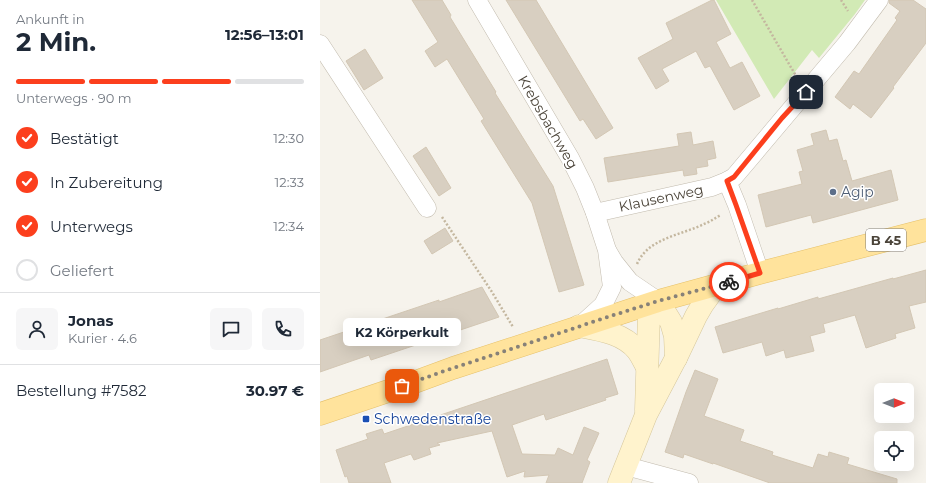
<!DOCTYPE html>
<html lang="de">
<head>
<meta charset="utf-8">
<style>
  :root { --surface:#fff; --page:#f6f6f7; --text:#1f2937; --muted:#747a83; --line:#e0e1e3; --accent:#fc3f1d }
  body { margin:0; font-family:Montserrat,sans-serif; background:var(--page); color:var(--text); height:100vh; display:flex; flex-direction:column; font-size:15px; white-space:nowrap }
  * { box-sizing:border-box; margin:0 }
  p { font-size:13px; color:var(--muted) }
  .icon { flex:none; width:22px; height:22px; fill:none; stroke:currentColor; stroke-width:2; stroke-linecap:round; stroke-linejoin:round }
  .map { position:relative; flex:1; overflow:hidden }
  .panel { display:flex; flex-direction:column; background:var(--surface); width:320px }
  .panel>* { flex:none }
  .needle { width:26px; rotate:90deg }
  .fabs { position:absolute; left:554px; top:383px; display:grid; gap:8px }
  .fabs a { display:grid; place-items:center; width:40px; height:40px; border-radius:6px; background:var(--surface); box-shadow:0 4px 16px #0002; font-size:20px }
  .pin { position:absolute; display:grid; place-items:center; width:34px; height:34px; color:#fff; margin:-17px; border-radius:8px; box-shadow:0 2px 6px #0006 }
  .courier { position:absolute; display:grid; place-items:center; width:40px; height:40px; margin:-20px; border:3px solid #fc3f1d; border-radius:50%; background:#fff; color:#222; box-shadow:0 1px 5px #0007 }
  .bubble { position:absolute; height:28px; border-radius:6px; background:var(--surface); box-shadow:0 4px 16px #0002; font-size:13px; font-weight:700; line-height:28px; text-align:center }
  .summary em { font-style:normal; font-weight:700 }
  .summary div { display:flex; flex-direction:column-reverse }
  .summary { display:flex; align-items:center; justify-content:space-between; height:68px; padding:0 16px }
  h1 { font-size:26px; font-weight:700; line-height:30px }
  .bar { display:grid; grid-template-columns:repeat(4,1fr); gap:6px 4px; align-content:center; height:48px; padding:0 16px }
  .bar i { height:5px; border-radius:3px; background:var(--line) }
  .bar .active { background:var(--accent) }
  .bar p { grid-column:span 4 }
  .line { display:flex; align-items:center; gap:10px; padding:0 16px; border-top:1px solid var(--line) }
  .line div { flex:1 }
  .round { display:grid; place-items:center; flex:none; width:42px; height:42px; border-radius:6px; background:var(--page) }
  ol { padding:0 16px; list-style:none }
  li { display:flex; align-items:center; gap:12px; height:44px }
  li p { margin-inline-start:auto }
  li .icon { padding:4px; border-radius:50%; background:var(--accent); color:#fff; stroke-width:4 }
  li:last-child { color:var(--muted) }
  li i { width:22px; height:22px; border:2px solid var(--line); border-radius:50% }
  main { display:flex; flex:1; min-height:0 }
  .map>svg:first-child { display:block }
  .green { fill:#d2eab5 }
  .building { fill:#d8cfc1; stroke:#d3c7b4 }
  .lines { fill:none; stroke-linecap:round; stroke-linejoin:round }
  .street-casing { stroke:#c2bbae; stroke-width:19 }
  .secondary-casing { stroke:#d6c79b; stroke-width:23 }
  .primary-casing { stroke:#e6c16a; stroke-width:23 }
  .path { stroke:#c4b79f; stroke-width:2.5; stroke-dasharray:2 2; stroke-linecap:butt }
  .street { stroke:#fff; stroke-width:18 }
  .secondary { stroke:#fff3cd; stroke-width:22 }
  .primary { stroke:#ffe39c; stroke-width:22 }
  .done { stroke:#878178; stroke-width:4; stroke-dasharray:0 7.2 }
  .route { stroke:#fc3f1d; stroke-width:5 }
  .service-dot { fill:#5c6f8a; stroke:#fff; stroke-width:1.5 }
  .transit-dot { fill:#1a4fb4; stroke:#fff; stroke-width:1.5 }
  .labels { text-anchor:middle; stroke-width:3; stroke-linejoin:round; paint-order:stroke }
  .shield { fill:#fff; stroke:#817c74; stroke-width:1 }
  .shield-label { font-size:13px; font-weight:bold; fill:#4b4439 }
  .street-label { font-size:14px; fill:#4b4439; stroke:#fff }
  .service-label { font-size:14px; fill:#4e5e75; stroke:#fff; text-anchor:start }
  .transit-label { font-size:14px; fill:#164399; stroke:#fff; text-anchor:start }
</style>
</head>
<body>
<main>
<section class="panel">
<div class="summary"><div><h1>2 Min.</h1><p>Ankunft in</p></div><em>12:56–13:01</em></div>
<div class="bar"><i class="active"></i><i class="active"></i><i class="active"></i><i></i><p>Unterwegs · 90 m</p></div>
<ol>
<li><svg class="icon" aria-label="check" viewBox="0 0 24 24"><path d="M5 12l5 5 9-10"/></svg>Bestätigt<p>12:30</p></li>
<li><svg class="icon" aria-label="check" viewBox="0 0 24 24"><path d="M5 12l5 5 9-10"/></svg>In Zubereitung<p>12:33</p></li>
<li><svg class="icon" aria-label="check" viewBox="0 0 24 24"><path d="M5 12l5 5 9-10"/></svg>Unterwegs<p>12:34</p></li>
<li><i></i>Geliefert</li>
</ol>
<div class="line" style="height:72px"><a class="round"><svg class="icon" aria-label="person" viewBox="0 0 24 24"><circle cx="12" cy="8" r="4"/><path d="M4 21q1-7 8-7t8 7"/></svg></a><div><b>Jonas</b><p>Kurier · 4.6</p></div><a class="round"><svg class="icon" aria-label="chat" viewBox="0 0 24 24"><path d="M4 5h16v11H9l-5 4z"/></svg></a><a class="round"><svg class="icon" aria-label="phone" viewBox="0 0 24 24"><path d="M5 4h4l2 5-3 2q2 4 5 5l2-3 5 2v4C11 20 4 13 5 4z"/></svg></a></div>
<div class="line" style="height:52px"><div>Bestellung #7582</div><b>30.97 €</b></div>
</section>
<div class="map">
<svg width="606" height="483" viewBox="0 0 606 483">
  <rect width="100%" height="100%" fill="#f6f3ec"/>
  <!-- green -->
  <polygon class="green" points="396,0 545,0 535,14 499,58 492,50 454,99"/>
  <!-- building -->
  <g class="building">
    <polygon points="92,0 122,0 131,15 130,17 176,92 175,93 233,186 264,285 239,292 212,203 161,121 164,119 127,59 115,67 105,51 118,42"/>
    <polygon points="186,0 216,0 293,128 276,139 263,119 260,121"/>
    <polygon points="392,0 394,0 411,34 396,42 410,68 422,62 440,96 414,110 390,66 385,68 376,51 342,69 349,81 336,89 318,58 353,39 346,23"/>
    <polygon points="569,0 593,0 606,9 606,43 573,87 574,88 551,118 533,104 530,109 515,97 534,71 539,74 577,20 575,18 580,11 569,3"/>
    <polygon points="45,49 63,78 44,90 26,61"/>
    <polygon points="506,130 509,141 517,139 523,161 526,160 532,181 571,170 578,200 493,223 491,215 446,227 438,195 482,184 479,172 483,171 477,150 494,145 491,134"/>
    <polygon points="371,132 373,145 393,141 396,158 387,160 388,166 376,168 377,174 364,176 363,170 288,182 284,158 359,146 357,134"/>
    <polygon points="106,147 131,188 119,196 93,156"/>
    <polygon points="125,228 133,241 112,254 104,241"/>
    <polygon points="606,270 606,302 589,306 595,328 575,334 576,338 546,348 535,315 503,324 505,332 490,336 494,351 466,358 464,350 446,356 442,342 403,353 395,327 458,308 458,309 498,297 498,299 573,278 573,279"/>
    <polygon points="162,287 179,317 51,360 49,355 0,372 0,340 119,300 119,302"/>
    <polygon points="287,359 298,394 285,398 286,400 226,420 224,414 192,425 202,454 235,455 238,448 253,455 264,427 279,433 267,460 270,462 262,483 226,483 229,475 204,477 205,471 187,477 172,431 117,443 120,445 109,448 111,454 94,460 91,454 64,463 71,483 29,483 27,476 25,477 16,450 48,439 46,434 62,429 64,434"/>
    <polygon points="375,370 398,379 384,416 424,430 420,441 453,452 452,455 493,468 498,454 508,457 509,452 529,458 527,464 577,479 577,483 450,483 393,463 393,464 364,454 363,458 345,452 366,392"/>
  </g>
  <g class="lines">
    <!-- street casing -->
    <g class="street-casing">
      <g id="street">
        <polyline points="157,0 250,158 265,188 275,213 287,250 292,287 283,305 261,325"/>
        <polyline points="0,44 107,208"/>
        <polyline points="407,181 417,205 440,273"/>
        <polyline points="275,213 392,187 407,181 414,177 527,43 559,0"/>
        <polyline points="288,252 294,262 310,282 338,301"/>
        <polyline points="306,466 369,483"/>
      </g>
    </g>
    <!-- secondary casing -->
    <g class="secondary-casing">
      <g id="secondary">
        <path d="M259,326C280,330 303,333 317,350C321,355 324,362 327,367"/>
        <path d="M326,410L329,314C331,308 333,304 338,301L351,322L355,336L356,358"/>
        <polyline points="299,483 326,415 356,358 376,316 383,304 396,286"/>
      </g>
    </g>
    <!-- primary casing -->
    <g class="primary-casing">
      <polyline id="primary" points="0,414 95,382 133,368 338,301 440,273 606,230"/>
    </g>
    <!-- path -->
    <g class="path">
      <polyline points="432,0 476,76"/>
      <polyline points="521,0 528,11"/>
      <polyline points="122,217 172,292 193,327"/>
      <path d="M317,264C328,238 362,235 384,224C390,222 395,218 401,215"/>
    </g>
    <!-- street -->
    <use href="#street" class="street"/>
    <!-- secondary -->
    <use href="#secondary" class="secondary"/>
    <!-- primary -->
    <use href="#primary" class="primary"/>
  </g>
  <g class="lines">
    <!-- done -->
    <polyline class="done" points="82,386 133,368 294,315 338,301 409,282"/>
    <!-- route -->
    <polyline class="route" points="409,282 440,273 416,205 407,181 414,177 462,118 486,92"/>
  </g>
  <!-- markers -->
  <circle class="service-dot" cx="513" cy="192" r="4"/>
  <rect class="transit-dot" x="42" y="415" width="8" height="8" rx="2"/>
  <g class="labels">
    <!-- shield labels -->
    <rect class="shield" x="546" y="229" width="40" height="22" rx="3"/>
    <g class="shield-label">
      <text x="566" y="245">B 45</text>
    </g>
    <!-- street labels -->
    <g class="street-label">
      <text transform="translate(228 122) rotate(60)" y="5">Krebsbachweg</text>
      <text transform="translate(341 198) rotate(-12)" y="5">Klausenweg</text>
    </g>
    <!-- service labels -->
    <g class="service-label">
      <text x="521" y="197">Agip</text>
    </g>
    <!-- transit labels -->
    <g class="transit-label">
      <text x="54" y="424">Schwedenstraße</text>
    </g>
  </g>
</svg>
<div class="fabs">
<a><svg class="needle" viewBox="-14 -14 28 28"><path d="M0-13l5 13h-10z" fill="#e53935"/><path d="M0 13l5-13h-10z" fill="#747a83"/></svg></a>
<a><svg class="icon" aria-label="locate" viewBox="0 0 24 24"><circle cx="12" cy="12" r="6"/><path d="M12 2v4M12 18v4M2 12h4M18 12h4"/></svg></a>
</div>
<div class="pin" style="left:82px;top:386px;background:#ea580c"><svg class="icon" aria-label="bag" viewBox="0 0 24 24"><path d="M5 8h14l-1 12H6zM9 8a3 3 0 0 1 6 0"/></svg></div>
<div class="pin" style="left:486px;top:92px;background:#1f2937"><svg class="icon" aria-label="home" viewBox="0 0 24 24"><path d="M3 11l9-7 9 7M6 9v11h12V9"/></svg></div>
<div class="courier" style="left:409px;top:282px"><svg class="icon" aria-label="bike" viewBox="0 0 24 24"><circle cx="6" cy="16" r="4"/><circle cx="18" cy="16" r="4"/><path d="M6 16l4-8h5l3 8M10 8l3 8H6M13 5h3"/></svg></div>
<div class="bubble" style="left:23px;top:318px;width:118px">K2 Körperkult</div>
</div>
</main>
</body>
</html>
